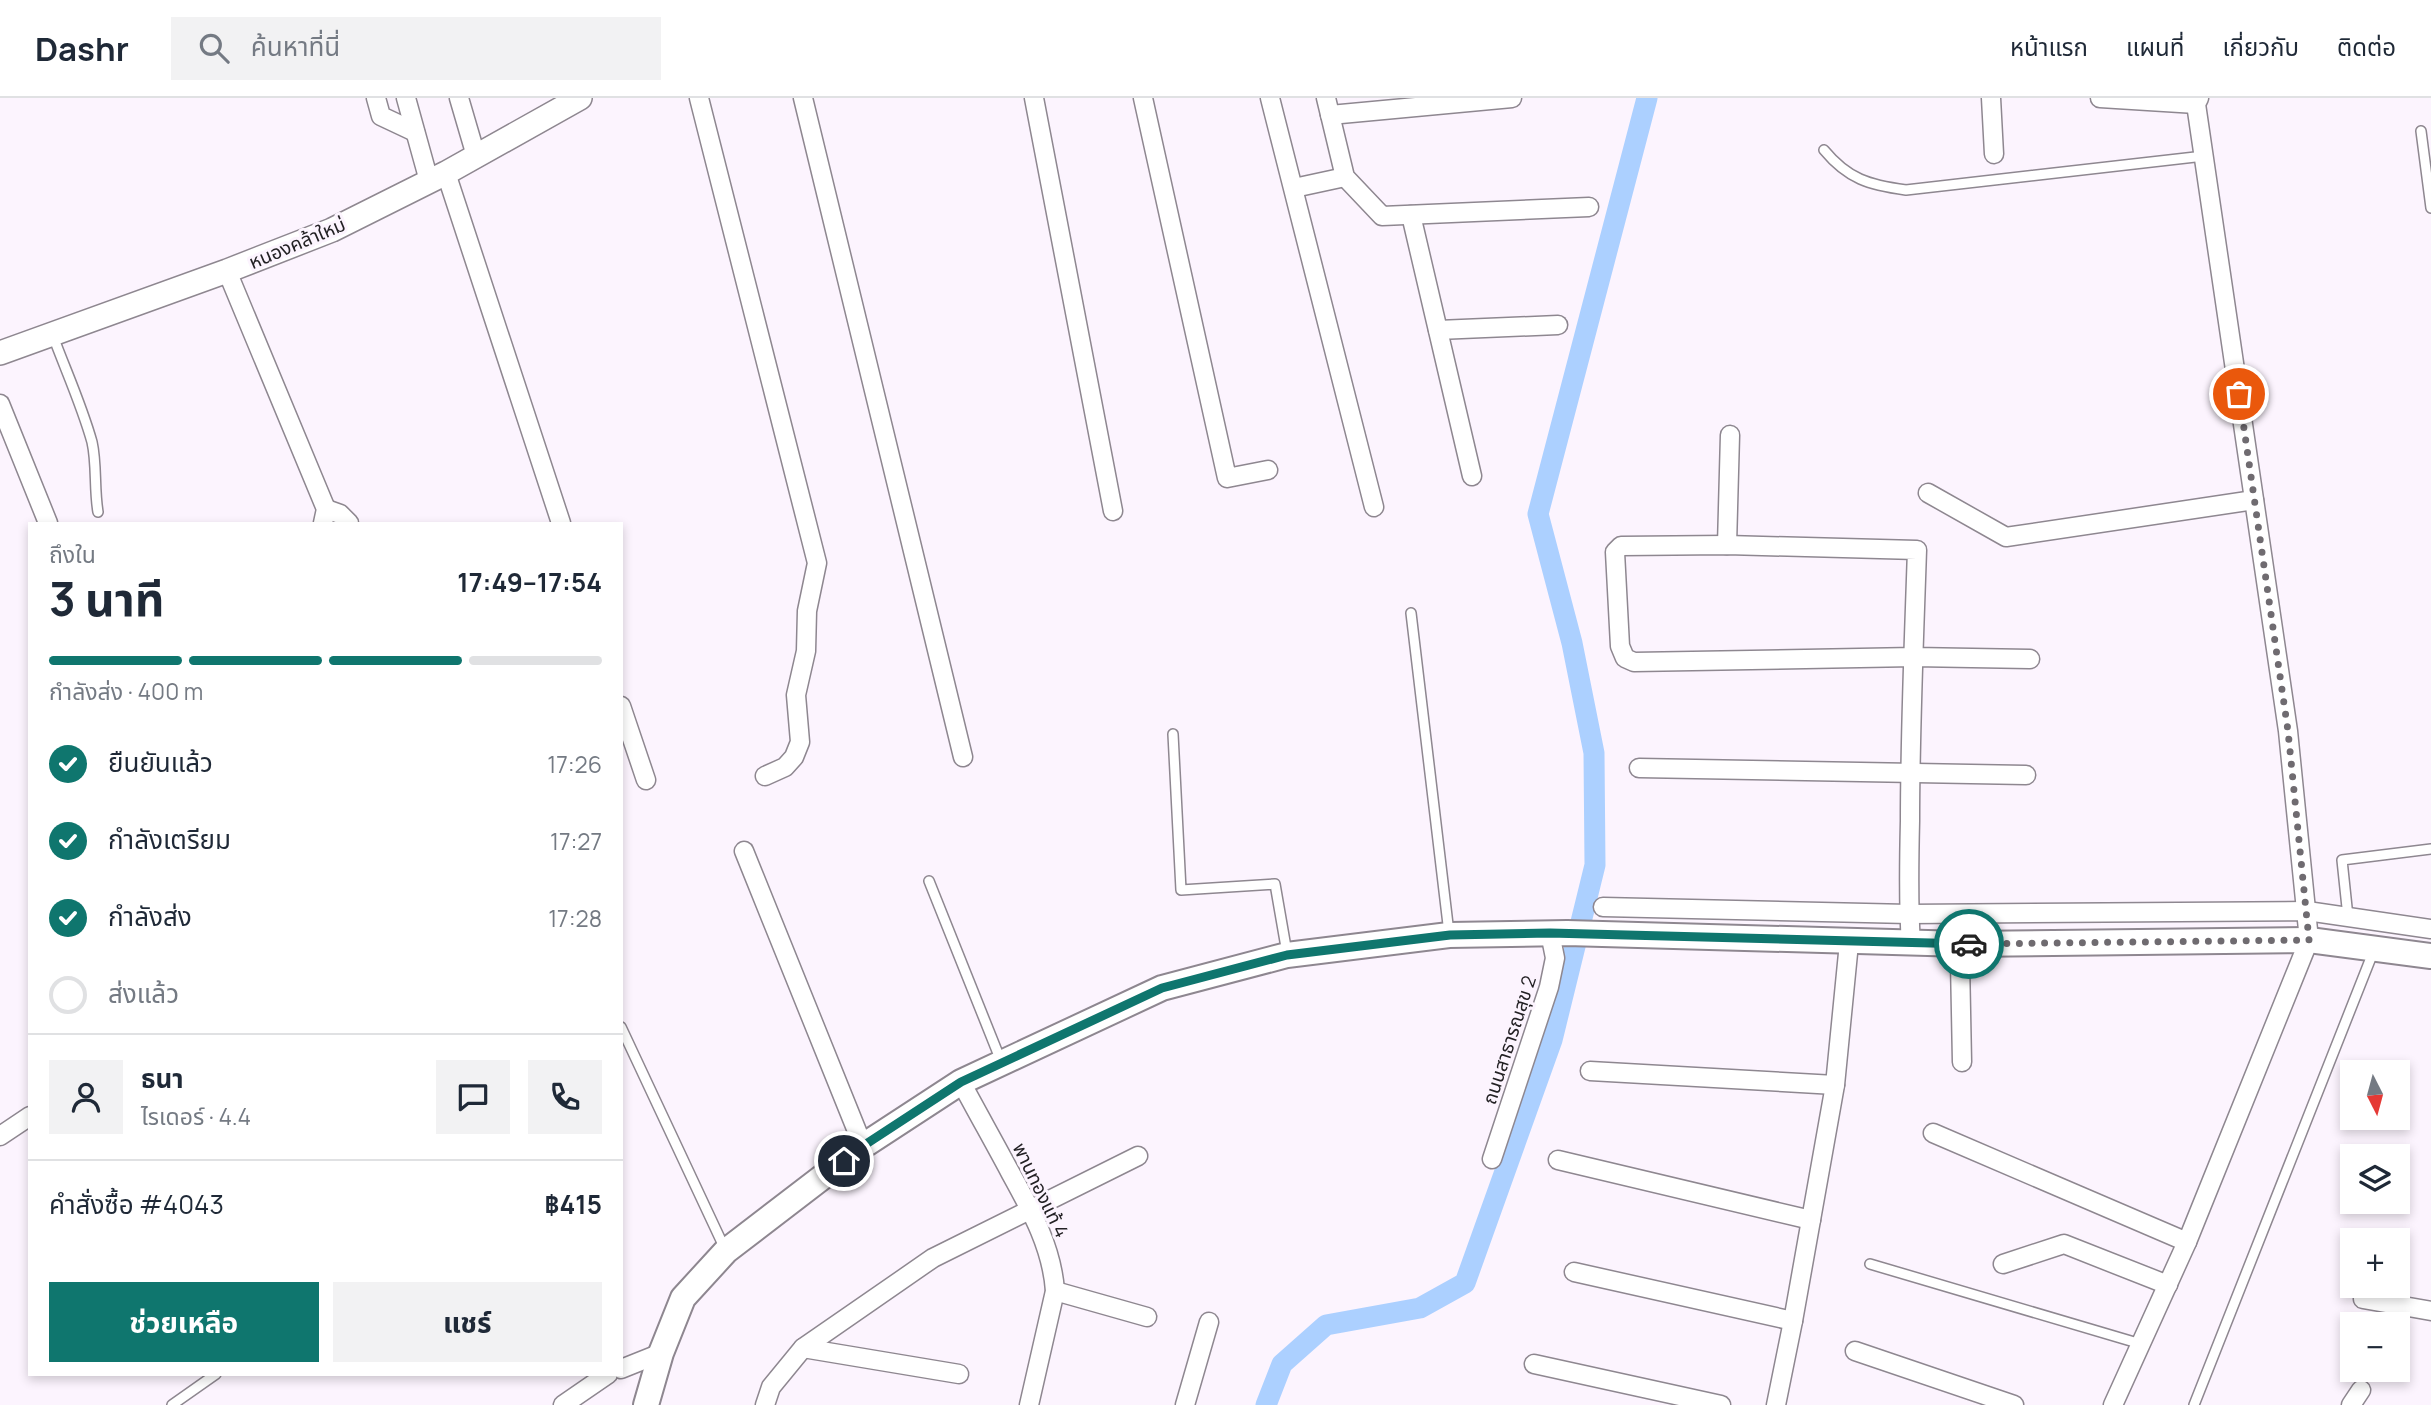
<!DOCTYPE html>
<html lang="th">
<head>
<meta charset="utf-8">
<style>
  :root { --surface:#fff; --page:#f2f2f3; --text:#1f2937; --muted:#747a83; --line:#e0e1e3; --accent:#0f766e }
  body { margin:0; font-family:Manrope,"Noto Sans Thai",sans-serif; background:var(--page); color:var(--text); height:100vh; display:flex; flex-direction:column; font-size:26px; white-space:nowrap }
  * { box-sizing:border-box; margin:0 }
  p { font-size:23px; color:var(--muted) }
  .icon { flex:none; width:38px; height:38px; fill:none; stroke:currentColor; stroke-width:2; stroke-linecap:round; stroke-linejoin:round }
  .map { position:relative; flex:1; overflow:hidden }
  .details { position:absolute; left:28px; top:424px; width:595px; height:854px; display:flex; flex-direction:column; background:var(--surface); border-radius:0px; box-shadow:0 4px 10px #0003 }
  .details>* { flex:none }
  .needle { width:46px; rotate:174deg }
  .buttons { position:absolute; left:2340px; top:962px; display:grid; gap:14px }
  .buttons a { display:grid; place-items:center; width:70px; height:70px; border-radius:0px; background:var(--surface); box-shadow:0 4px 10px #0003; font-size:35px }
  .pin { position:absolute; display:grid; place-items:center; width:60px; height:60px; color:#fff; margin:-30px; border:4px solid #fff; border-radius:50%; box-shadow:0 2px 7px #0007 }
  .courier { position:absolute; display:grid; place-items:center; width:70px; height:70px; margin:-35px; border:5px solid #0f766e; border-radius:50%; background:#fff; color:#222; box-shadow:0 2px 9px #0007 }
  .headline em { font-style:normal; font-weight:700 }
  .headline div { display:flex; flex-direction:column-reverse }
  .headline { display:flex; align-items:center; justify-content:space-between; height:119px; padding:0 21px }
  h1 { font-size:46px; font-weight:700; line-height:52px }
  .bar { display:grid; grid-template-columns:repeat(4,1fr); gap:10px 7px; align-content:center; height:84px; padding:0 21px }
  .bar i { height:9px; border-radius:5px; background:var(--line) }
  .bar .selected { background:var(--accent) }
  .bar p { grid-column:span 4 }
  .line { display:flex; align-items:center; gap:18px; padding:0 21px; border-top:2px solid var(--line) }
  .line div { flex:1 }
  .round { display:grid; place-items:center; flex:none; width:74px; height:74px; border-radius:0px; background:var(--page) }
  ol { padding:0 21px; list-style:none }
  li { display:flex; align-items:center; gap:21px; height:77px }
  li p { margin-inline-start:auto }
  li .icon { padding:7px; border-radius:50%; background:var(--accent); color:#fff; stroke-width:4 }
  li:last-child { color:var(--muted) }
  li i { width:38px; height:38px; border:4px solid var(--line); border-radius:50% }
  .cta { display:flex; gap:14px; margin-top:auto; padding:14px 21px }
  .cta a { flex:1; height:80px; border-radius:0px; background:var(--accent); color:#fff; font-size:28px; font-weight:700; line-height:80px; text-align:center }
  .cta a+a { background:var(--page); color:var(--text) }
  header { display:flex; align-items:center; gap:42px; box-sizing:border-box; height:98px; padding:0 35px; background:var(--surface); border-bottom:2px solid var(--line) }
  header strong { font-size:33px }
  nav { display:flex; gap:38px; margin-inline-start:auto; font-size:24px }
  .search { width:490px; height:63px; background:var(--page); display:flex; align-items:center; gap:18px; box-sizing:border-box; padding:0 24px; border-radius:0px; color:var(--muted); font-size:26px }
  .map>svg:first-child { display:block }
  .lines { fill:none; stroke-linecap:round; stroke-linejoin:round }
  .canal { stroke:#acd0ff; stroke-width:21 }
  .service-casing { stroke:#8e8790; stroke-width:12 }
  .minor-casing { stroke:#8e8790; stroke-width:21 }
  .tertiary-casing { stroke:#8e8790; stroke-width:26 }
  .secondary-casing { stroke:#8e8790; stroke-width:28 }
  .service { stroke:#fff; stroke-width:9 }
  .minor { stroke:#fff; stroke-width:18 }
  .tertiary { stroke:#fff; stroke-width:23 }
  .secondary { stroke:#fff; stroke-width:24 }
  .done { stroke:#6f6b70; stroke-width:7; stroke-dasharray:0 12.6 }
  .route { stroke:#0f766e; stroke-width:9 }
  .labels { text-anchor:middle; stroke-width:6; stroke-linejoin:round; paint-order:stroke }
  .street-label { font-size:19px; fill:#232124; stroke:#fcf4fe }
</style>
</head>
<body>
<header>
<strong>Dashr</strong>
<div class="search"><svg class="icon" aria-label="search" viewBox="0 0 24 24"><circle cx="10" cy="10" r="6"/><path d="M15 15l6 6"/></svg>ค้นหาที่นี่</div>
<nav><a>หน้าแรก</a><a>แผนที่</a><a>เกี่ยวกับ</a><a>ติดต่อ</a></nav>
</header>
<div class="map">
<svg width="2431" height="1307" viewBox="0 0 2431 1307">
  <rect width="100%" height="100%" fill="#fcf4fe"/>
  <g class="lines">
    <!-- canal -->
    <polyline class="canal" points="1266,1307 1282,1266 1326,1227 1420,1210 1465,1185 1552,942 1595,767 1594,655 1572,545 1538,416 1647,0"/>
    <!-- service casing -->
    <g class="service-casing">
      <g id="service">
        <polyline points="2421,33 2431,110"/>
        <path d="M1824,52C1848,81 1869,87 1906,92L2204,58"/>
        <path d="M53,238C66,273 82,308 92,344C97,366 94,391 98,414"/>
        <polyline points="1411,515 1449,835"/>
        <polyline points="1173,636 1181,792 1275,786 1287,855"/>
        <polyline points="929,783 1001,963"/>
        <polyline points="2348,819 2342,762 2431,751"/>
        <polyline points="621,929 725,1151"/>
        <polyline points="1870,1166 2141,1246"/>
        <polyline points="172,1307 216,1276"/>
        <polyline points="2194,1307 2374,852"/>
      </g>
    </g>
    <!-- minor casing -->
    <g class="minor-casing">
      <g id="minor">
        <polyline points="376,0 381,18 415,34"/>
        <polyline points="406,0 429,83"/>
        <polyline points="459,0 476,58"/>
        <polyline points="699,0 817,465 807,513 806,553 796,597 800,644 794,659 785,669 765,678"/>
        <polyline points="803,0 963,659"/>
        <polyline points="1034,0 1113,413"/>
        <polyline points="1143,0 1227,380 1268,372"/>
        <polyline points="1270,0 1374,409"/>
        <polyline points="1326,0 1345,79 1382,118 1589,109"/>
        <polyline points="1991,0 1994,56"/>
        <polyline points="2100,0 2196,6"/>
        <polyline points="1330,17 1512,0"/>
        <polyline points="446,75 561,425"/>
        <polyline points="1294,90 1345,79"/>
        <polyline points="1411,117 1472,378"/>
        <polyline points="227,173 326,411 323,425"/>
        <polyline points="1438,232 1558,227"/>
        <polyline points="0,306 48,425"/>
        <polyline points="1928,395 2006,439 2254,402"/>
        <polyline points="326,411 340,416 349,425"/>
        <polyline points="1727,447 1730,337"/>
        <polyline points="621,608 646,682"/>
        <polyline points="1639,670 2026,677"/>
        <polyline points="744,753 863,1048"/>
        <polyline points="1603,809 1909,816 2307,813 2431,831"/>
        <path d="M1911,846C1908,805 1909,764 1910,723C1910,633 1914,542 1917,452L1727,447L1621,448L1615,454L1620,548L1625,560L1634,564L1914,559L2030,561"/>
        <polyline points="1962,964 1960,864 1963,846"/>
        <polyline points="1590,973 1835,987"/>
        <path d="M961,984C977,1014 994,1044 1010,1074C1031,1112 1052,1149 1055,1193L1029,1307"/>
        <polyline points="1933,1035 2187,1144"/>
        <polyline points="0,1038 30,1018"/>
        <polyline points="1492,1061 1549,889 1555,860 1550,835"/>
        <polyline points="1558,1062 1811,1122"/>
        <polyline points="2003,1166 2064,1146 2168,1187"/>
        <polyline points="1574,1174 1793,1223"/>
        <polyline points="1055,1193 1147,1219"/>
        <polyline points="2363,1201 2431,1213"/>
        <polyline points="803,1250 959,1276"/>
        <polyline points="1855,1253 2014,1307"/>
        <polyline points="1534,1266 1721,1307"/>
        <polyline points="621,1271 661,1255"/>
        <polyline points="563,1307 608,1276"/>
        <polyline points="765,1307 771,1289 803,1250 933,1160 1138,1058"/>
        <polyline points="1185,1307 1209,1224"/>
        <polyline points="1776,1307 1793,1223 1835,987 1849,845"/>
        <polyline points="2113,1307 2187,1144 2309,842 2288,633 2196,6 2199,0"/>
        <polyline points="2351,1307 2361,1292"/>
      </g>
    </g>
    <!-- tertiary casing -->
    <g class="tertiary-casing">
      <polyline id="tertiary" points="0,255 227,173 332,132 446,75 580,0"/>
    </g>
    <!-- secondary casing -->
    <g class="secondary-casing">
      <polyline id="secondary" points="646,1307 661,1255 683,1200 726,1153 863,1048 961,984 1162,890 1287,857 1449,837 1567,835 1963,846 2309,842 2431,858"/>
    </g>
    <!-- service -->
    <use href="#service" class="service"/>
    <!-- minor -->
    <use href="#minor" class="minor"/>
    <!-- tertiary -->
    <use href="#tertiary" class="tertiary"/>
    <!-- secondary -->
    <use href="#secondary" class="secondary"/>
  </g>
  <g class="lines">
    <!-- done -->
    <polyline class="done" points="1969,846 2309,842 2288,633 2239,296"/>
    <!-- route -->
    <polyline class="route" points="844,1063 863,1048 961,984 1162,890 1287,857 1450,837 1550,835 1969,846"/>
  </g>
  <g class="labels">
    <!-- street labels -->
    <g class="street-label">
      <text transform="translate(297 145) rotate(-23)" y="7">หนองคล้าใหม่</text>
      <text transform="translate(1509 942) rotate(-72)" y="7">ถนนสาธารณสุข 2</text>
      <text transform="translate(1041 1092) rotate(64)" y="7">พานทองแท้ 4</text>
    </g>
  </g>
</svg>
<div class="buttons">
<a><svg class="needle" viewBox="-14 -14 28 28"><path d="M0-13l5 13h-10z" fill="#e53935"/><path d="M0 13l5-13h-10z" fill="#747a83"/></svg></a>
<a><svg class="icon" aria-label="layers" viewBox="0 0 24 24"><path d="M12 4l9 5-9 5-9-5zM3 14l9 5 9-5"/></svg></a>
<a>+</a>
<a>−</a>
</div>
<div class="pin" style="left:2239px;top:296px;background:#ea580c"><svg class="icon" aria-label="bag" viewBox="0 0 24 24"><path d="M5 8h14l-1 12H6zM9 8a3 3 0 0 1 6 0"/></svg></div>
<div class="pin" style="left:844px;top:1063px;background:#1f2937"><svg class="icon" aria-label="home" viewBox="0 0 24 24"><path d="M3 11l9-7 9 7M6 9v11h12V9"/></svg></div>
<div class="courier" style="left:1969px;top:846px"><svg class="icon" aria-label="car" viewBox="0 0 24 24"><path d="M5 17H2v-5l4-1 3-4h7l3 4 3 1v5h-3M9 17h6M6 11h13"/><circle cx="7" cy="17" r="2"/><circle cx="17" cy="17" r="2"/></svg></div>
<section class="details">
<div class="headline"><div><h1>3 นาที</h1><p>ถึงใน</p></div><em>17:49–17:54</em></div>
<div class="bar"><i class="selected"></i><i class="selected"></i><i class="selected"></i><i></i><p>กำลังส่ง · 400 m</p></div>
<ol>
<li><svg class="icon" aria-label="check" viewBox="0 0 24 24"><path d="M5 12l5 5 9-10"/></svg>ยืนยันแล้ว<p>17:26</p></li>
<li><svg class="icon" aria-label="check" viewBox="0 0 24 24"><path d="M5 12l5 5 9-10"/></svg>กำลังเตรียม<p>17:27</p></li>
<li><svg class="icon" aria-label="check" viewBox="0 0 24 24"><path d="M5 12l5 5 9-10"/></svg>กำลังส่ง<p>17:28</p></li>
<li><i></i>ส่งแล้ว</li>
</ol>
<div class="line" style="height:126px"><a class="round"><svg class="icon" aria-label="person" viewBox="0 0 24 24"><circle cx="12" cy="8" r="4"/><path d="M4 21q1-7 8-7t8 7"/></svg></a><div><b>ธนา</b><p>ไรเดอร์ · 4.4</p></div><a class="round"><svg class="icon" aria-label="chat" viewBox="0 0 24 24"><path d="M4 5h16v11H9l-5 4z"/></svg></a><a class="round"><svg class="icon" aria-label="phone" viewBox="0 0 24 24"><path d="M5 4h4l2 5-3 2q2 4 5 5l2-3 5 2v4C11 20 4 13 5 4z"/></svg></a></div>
<div class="line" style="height:91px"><div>คำสั่งซื้อ #4043</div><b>฿415</b></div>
<div class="cta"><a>ช่วยเหลือ</a><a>แชร์</a></div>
</section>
</div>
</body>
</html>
